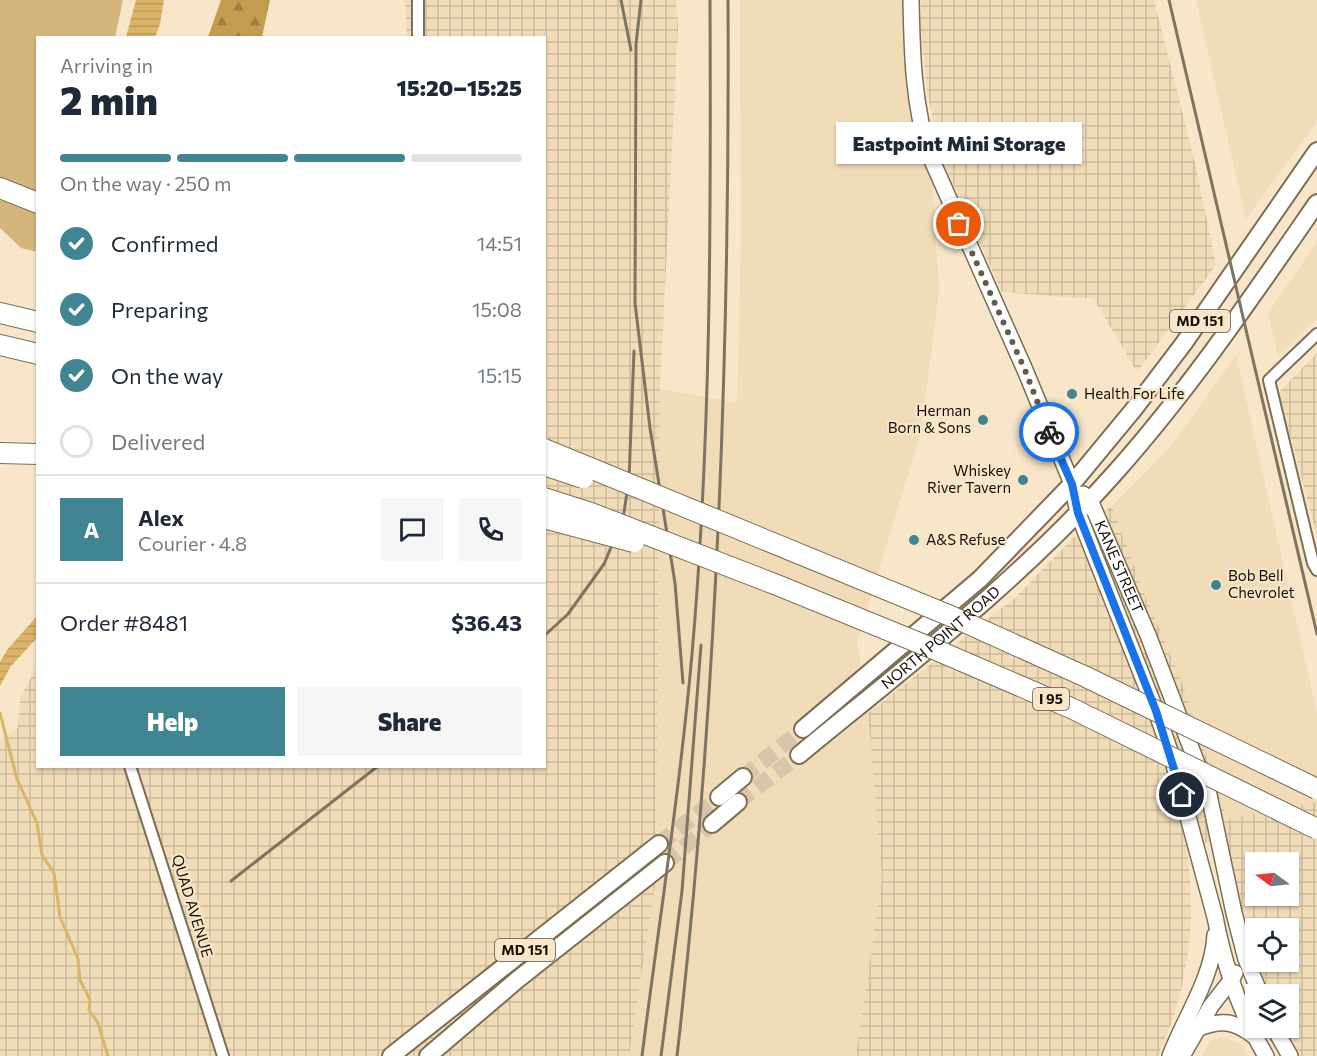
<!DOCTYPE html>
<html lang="en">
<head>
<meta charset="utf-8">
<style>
  :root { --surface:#fff; --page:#f6f6f7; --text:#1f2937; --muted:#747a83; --line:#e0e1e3; --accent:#418593 }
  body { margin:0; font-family:Commissioner,sans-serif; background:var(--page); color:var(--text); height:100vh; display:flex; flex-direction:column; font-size:22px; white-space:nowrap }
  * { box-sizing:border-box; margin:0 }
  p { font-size:20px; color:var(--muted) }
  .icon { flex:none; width:33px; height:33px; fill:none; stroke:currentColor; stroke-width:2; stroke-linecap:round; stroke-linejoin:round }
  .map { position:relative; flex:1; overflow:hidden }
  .side { position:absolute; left:36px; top:36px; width:510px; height:732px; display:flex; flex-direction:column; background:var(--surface); border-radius:0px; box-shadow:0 2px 4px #0004 }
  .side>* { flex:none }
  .needle { width:39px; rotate:285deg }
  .fabs { position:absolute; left:1245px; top:852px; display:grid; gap:12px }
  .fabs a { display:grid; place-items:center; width:54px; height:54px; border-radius:0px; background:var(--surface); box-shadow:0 2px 4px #0004; font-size:30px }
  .pin { position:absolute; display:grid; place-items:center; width:51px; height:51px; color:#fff; margin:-26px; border:3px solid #fff; border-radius:50%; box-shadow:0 2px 6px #0007 }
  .courier { position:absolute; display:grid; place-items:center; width:60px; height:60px; margin:-30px; border:4px solid #1a73e8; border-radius:50%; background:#fff; color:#222; box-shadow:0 2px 8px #0007 }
  .bubble { position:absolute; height:42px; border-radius:0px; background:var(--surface); box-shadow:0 2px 4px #0004; font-size:20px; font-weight:800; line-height:42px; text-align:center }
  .overview em { font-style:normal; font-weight:800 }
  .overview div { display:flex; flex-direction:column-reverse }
  .overview { display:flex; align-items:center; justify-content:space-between; height:102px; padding:0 24px }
  h1 { font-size:39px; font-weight:800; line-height:45px }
  .bar { display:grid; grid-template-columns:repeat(4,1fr); gap:9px 6px; align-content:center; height:72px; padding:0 24px }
  .bar i { height:8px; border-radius:4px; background:var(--line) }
  .bar .selected { background:var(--accent) }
  .bar p { grid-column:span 4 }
  .line { display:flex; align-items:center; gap:15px; padding:0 24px; border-top:2px solid var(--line) }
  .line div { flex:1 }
  .round { display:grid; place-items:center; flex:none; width:63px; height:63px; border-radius:0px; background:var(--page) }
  ol { padding:0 24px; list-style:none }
  li { display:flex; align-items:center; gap:18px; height:66px }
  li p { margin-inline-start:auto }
  li .icon { padding:6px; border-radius:50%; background:var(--accent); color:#fff; stroke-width:4 }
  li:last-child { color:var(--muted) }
  li i { width:33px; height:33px; border:3px solid var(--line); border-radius:50% }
  .primary-button { display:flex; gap:12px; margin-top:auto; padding:12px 24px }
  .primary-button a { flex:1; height:69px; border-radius:0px; background:var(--accent); color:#fff; font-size:24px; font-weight:800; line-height:69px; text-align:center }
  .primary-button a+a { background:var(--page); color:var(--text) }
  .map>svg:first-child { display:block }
  .built { fill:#f0dcb8 }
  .industrial { fill:url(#industrial-grid); fill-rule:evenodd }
  .forest { fill:url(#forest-firs) }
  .park { fill:#d5b57e }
  .water { fill:url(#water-rules) }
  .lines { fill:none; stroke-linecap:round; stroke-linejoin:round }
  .stream { stroke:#dcb469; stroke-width:3 }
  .primary-tunnel { stroke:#d5c6ac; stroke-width:16; stroke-dasharray:16 8; stroke-linecap:butt }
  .street-casing { stroke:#7d6f55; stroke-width:14 }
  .secondary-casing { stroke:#7d6f55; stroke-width:18 }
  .primary-casing { stroke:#7d6f55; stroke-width:20 }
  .highway-casing { stroke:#7d6f55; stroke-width:22 }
  .street { stroke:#fff; stroke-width:10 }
  .secondary { stroke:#fff; stroke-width:15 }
  .primary { stroke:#fff; stroke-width:16 }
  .highway { stroke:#fff; stroke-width:20 }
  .rail { stroke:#7f7461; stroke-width:3 }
  .highway-bridge-casing { stroke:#7d6f55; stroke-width:22; stroke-linecap:butt }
  .highway-bridge { stroke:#fff; stroke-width:20 }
  .done { stroke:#655c4b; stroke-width:6; stroke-dasharray:0 10.8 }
  .route { stroke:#1a73e8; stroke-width:8 }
  .poi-dot { fill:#418593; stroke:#f7e6c9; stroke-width:2 }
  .labels { text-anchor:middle; stroke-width:4.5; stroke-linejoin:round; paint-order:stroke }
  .shield { fill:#f7e6c9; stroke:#5a5141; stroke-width:1.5 }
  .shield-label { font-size:14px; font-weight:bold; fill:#171107 }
  .poi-label { font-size:15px; fill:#171107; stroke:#f7e6c9; text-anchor:start }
  .street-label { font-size:15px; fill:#171107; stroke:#f7e6c9 }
</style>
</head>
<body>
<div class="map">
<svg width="1317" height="1056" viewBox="0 0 1317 1056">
  <defs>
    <pattern id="industrial-grid" width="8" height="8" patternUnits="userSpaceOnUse" patternTransform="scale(1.5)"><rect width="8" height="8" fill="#f0dcb8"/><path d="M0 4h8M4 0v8" fill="none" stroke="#cdbc9d"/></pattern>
    <pattern id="forest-firs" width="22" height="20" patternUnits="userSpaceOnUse" patternTransform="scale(1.5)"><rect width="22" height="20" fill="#c49c51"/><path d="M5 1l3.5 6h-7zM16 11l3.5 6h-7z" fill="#9e7e41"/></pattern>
    <pattern id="water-rules" width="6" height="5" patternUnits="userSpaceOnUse" patternTransform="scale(1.5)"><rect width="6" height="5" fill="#dcb469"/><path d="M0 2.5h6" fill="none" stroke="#bc9a5a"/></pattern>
  </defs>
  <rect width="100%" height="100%" fill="#f7e6c9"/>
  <!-- built -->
  <g class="built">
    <polygon points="740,0 905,0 932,172 939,290 921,432 857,642 868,713 882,878 856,1056 629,1056 656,878 660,389 737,403 741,239"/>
    <polygon points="1196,0 1317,0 1317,122 1246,219"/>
    <polygon points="1317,242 1317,319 1278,356 1268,313"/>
    <polygon points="1236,355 1317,713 1317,802 1227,819 1183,684 1144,593 1112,506 1173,444"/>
    <polygon points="1222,1037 1241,1044 1248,1056 1202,1056 1210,1041"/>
  </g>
  <!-- industrial -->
  <g class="industrial">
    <polygon points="405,0 676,0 678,27 660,389 656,878 629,1056 0,1056 0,741 18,728 20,697 37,667 38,766 544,766 544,38 407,37"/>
    <polygon points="921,0 1154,0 1196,167 1216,265 1137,372 1094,299 1002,292 941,156 927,91 921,34"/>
    <polygon points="1317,353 1317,536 1279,392"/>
    <path d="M1112,506L1144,593L1183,684L1227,819L1317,802V1056H1295L1280,1028H1288V994H1266L1245,933L1224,839L1187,847L1190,875L1191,919L1189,945L1182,986L1173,1019L1158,1056H856L882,878L868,713L1016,597L1074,537ZM1256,862H1288V896H1256ZM1256,928H1288V962H1256Z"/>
  </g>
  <!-- forest -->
  <polygon class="forest" points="221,0 270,0 262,37 208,37"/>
  <!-- park -->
  <polygon class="park" points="0,0 123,0 115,37 38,38 37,252 21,248 0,228"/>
  <!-- water -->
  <g class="water">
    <polygon points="136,0 164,0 160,24 155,37 126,37"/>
    <polygon points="37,616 37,638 11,666 0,686 0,662 7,650"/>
  </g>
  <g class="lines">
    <!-- stream -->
    <polyline class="stream" points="0,713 17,779 37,823 42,855 54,873 60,917 78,959 80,980 90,1000 89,1010 98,1023 108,1056"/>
    <!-- primary-tunnel -->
    <g class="primary-tunnel">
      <polyline points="743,777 803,729"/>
      <polyline points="738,802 799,755"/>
      <polyline points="659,844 719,797"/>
      <polyline points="665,863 712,824"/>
    </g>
    <!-- street casing -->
    <g class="street-casing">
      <g id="street">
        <polyline points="418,0 418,38"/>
        <polyline points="1317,334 1269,380 1313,563 1317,570"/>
        <polyline points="130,766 223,1056"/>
      </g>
    </g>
    <!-- secondary casing -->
    <g class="secondary-casing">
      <g id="secondary">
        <path d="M911,0C912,52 913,106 930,156L1025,370L1072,484L1078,513L1156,711L1171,754L1215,917C1224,964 1241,1015 1266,1056"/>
        <path id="s1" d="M1083,494L1090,500L1148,635L1209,795L1234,913L1246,959L1260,994"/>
        <path d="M1199,1028C1221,1019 1235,1021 1254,1036"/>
        <polyline points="1274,1028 1290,1056"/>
        <path d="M1170,1056C1185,1017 1213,977 1215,935"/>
        <polyline points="1182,1056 1211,1006 1232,979 1235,973"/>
      </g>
    </g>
    <!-- primary casing -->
    <g class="primary-casing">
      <g id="primary">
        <polyline points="803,729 980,579 1072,484 1134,409 1184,343 1317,151"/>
        <path id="s2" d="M799,755C907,666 1020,580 1113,475C1189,390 1252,297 1317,203"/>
        <polyline points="719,797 743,777"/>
        <polyline points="712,824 738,802"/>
        <polyline points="391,1056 659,844"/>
        <polyline points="428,1056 517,980 665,863"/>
      </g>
    </g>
    <!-- highway casing -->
    <g class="highway-casing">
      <g id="highway">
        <polyline points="0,188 38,203"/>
        <polyline points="0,313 38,322"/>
        <polyline points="0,345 38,354"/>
        <polyline points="0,453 38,454"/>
      </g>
    </g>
    <!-- street -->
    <use href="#street" class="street"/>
    <!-- secondary -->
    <use href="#secondary" class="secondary"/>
    <!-- primary -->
    <use href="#primary" class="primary"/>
    <!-- highway -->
    <use href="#highway" class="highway"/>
    <!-- rail -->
    <g class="rail">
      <polyline points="621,0 631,50"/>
      <polyline points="641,0 636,44 635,303 650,428 675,583 683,683"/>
      <polyline points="1169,0 1317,634"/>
      <polyline points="544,636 568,614 604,564 623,519 629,479 634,351"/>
      <polyline points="231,881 378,766"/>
      <path d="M642,1056C659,922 680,789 692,654C711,437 711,218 710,0"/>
      <polyline points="661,1056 682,891 701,645"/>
      <path d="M677,1056C717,705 730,353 728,0"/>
    </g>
    <!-- highway-bridge casing -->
    <g class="highway-bridge-casing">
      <g id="highway-bridge">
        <polyline points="544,449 953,617 1084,676 1317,789"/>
        <polyline points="544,465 583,478"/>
        <polyline points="544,498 591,513 777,585 934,649 1071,708 1317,829"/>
        <polyline points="544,518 634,542"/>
      </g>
    </g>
    <!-- highway-bridge -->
    <use href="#highway-bridge" class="highway-bridge"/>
  </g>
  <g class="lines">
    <!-- done -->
    <polyline class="done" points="959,224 1025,370 1049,432"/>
    <!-- route -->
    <polyline class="route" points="1049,432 1072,484 1078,513 1156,711 1182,795"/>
  </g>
  <!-- markers -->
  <g class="poi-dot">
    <circle cx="1072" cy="394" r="6"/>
    <circle cx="983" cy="420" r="6"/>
    <circle cx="1023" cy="480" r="6"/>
    <circle cx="914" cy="540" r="6"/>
    <circle cx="1216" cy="585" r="6"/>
  </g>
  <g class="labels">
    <!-- shield labels -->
    <g class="shield">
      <rect x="1170" y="310" width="60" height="22" rx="4.5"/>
      <rect x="1033" y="688" width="36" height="22" rx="4.5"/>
      <rect x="495" y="939" width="60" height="22" rx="4.5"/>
    </g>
    <g class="shield-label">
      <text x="1200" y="326">MD 151</text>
      <text x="1051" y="704">I 95</text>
      <text x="525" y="955">MD 151</text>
    </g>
    <!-- poi labels -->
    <g class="poi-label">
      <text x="1084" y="399">Health For Life</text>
      <text x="971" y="416" text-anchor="end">Herman<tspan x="971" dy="17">Born &amp; Sons</tspan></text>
      <text x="1011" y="476" text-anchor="end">Whiskey<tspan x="1011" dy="17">River Tavern</tspan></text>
      <text x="926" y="545">A&amp;S Refuse</text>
      <text x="1228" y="581">Bob Bell<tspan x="1228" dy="17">Chevrolet</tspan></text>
    </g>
    <!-- street labels -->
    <g class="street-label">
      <text dy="5" stroke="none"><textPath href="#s1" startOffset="82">KANE STREET</textPath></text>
      <text dy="5" stroke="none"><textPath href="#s2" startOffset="184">NORTH POINT ROAD</textPath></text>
      <text transform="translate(192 906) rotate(73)" y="5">QUAD AVENUE</text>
    </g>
  </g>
</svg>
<div class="fabs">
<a><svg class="needle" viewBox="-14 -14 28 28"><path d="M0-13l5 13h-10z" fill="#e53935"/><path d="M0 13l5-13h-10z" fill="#747a83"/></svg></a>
<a><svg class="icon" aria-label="locate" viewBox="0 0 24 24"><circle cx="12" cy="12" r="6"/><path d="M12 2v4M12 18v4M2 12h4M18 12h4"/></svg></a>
<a><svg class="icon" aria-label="layers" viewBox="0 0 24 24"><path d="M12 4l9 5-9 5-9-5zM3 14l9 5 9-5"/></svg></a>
</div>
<div class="pin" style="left:959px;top:224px;background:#ea580c"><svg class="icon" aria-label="bag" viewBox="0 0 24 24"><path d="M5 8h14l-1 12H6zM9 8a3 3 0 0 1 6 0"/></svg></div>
<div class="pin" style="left:1182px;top:795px;background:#1f2937"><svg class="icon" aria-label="home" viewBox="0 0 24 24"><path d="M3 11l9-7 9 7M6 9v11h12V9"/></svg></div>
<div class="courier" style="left:1049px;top:432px"><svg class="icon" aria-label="bike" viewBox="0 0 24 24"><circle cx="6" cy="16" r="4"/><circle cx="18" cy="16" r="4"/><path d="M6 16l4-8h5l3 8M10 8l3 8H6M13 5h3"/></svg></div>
<div class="bubble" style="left:836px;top:122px;width:246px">Eastpoint Mini Storage</div>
<section class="side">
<div class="overview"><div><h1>2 min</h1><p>Arriving in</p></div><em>15:20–15:25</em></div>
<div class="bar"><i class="selected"></i><i class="selected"></i><i class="selected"></i><i></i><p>On the way · 250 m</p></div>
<ol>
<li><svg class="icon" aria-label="check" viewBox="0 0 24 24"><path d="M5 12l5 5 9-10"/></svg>Confirmed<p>14:51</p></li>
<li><svg class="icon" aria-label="check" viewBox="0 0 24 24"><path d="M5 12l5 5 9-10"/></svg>Preparing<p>15:08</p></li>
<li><svg class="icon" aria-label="check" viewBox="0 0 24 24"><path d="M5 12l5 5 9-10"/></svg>On the way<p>15:15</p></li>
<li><i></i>Delivered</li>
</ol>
<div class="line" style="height:108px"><b class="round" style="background:var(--accent);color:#fff">A</b><div><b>Alex</b><p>Courier · 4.8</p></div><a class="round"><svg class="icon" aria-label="chat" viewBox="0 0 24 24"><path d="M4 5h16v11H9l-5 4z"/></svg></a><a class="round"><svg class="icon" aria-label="phone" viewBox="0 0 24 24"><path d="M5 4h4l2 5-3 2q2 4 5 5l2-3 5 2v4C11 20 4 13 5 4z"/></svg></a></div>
<div class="line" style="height:78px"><div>Order #8481</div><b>$36.43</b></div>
<div class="primary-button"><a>Help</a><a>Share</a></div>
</section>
</div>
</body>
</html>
